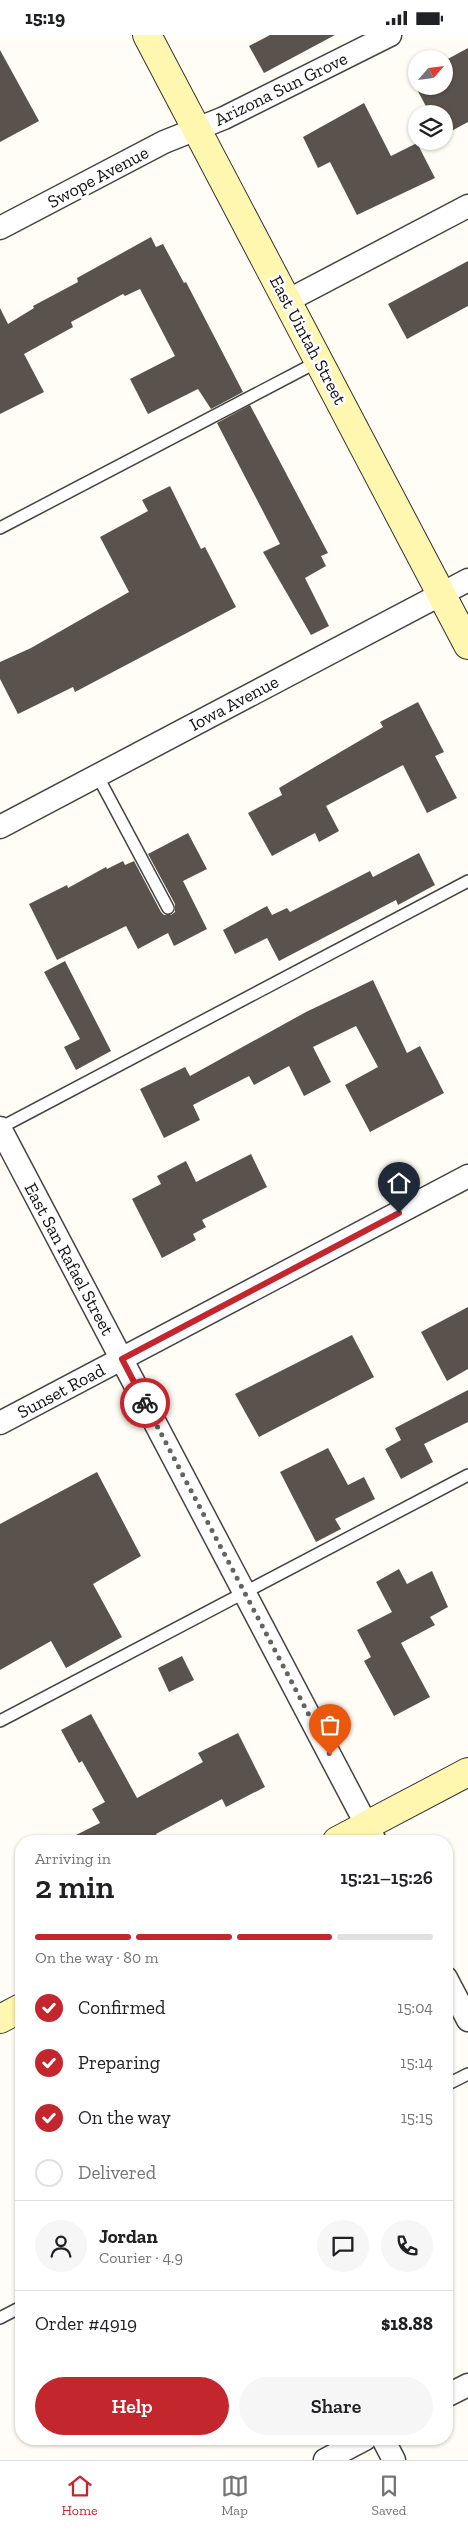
<!DOCTYPE html>
<html lang="en">
<head>
<meta charset="utf-8">
<style>
  :root { --surface:#fff; --page:#f6f6f6; --text:#202124; --muted:#757577; --line:#e0e0e0; --accent:#c4262e }
  body { margin:0; font-family:"Zilla Slab",serif; background:var(--page); color:var(--text); height:100vh; display:flex; flex-direction:column; font-size:19px; white-space:nowrap }
  * { box-sizing:border-box; margin:0 }
  p { font-size:16px; color:var(--muted) }
  .icon { flex:none; width:28px; height:28px; fill:none; stroke:currentColor; stroke-width:2; stroke-linecap:round; stroke-linejoin:round }
  .map { position:relative; flex:1; overflow:hidden }
  .drawer { position:absolute; left:15px; top:1800px; width:438px; height:610px; display:flex; flex-direction:column; background:var(--surface); border-radius:20px; box-shadow:0 1px 4px #0004 }
  .drawer>* { flex:none }
  .needle { width:32px; rotate:62deg }
  .controls { position:absolute; left:408px; top:15px; display:grid; gap:10px }
  .controls a { display:grid; place-items:center; width:45px; height:45px; border-radius:50%; background:var(--surface); box-shadow:0 1px 4px #0004; font-size:25px }
  .pin { position:absolute; display:grid; place-items:center; width:42px; height:42px; color:#fff; margin:-51px -21px; border-radius:50% 50% 50% 0; rotate:-45deg; box-shadow:0 0 5px #0007 }
  .pin .icon { rotate:45deg }
  .courier { position:absolute; display:grid; place-items:center; width:50px; height:50px; margin:-25px; border:4px solid #c4262e; border-radius:50%; background:#fff; color:#222; box-shadow:0 1px 6px #0007 }
  .summary em { font-style:normal; font-weight:600 }
  .summary div { display:flex; flex-direction:column-reverse }
  .summary { display:flex; align-items:center; justify-content:space-between; height:85px; padding:0 20px }
  h1 { font-size:32px; font-weight:600; line-height:38px }
  .bar { display:grid; grid-template-columns:repeat(4,1fr); gap:8px 5px; align-content:center; height:60px; padding:0 20px }
  .bar i { height:6px; border-radius:4px; background:var(--line) }
  .bar .selected { background:var(--accent) }
  .bar p { grid-column:span 4 }
  .line { display:flex; align-items:center; gap:12px; padding:0 20px; border-top:1px solid var(--line) }
  .line div { flex:1 }
  .round { display:grid; place-items:center; flex:none; width:52px; height:52px; border-radius:26px; background:var(--page) }
  ol { padding:0 20px; list-style:none }
  li { display:flex; align-items:center; gap:15px; height:55px }
  li p { margin-inline-start:auto }
  li .icon { padding:5px; border-radius:50%; background:var(--accent); color:#fff; stroke-width:4 }
  li:last-child { color:var(--muted) }
  li i { width:28px; height:28px; border:2px solid var(--line); border-radius:50% }
  .button { display:flex; gap:10px; margin-top:auto; padding:10px 20px }
  .button a { flex:1; height:58px; border-radius:30px; background:var(--accent); color:#fff; font-size:20px; font-weight:600; line-height:58px; text-align:center }
  .button a+a { background:var(--page); color:var(--text) }
  .status { display:flex; justify-content:space-between; align-items:center; height:35px; padding:0 25px; background:var(--surface); direction:ltr }
  .status svg { height:14px; fill:currentColor }
  .dock { display:flex; justify-content:space-around; align-items:center; height:70px; border-top:1px solid var(--line); background:var(--surface); font-size:14px; color:var(--muted) }
  .dock a { display:grid; justify-items:center; gap:2px }
  .dock .selected { color:var(--accent) }
  .map>svg:first-child { display:block }
  .building { fill:#5a524d }
  .lines { fill:none; stroke-linecap:round; stroke-linejoin:round }
  .lane-casing { stroke:#444; stroke-width:14 }
  .street-casing { stroke:#444; stroke-width:25 }
  .secondary-casing { stroke:#333; stroke-width:30 }
  .lane { stroke:#fff; stroke-width:11 }
  .street { stroke:#fff; stroke-width:22 }
  .secondary { stroke:#fff6b0; stroke-width:28 }
  .done { stroke:#646461; stroke-width:5; stroke-dasharray:0 9 }
  .route { stroke:#c4262e; stroke-width:6 }
  .labels { text-anchor:middle; stroke-width:5; stroke-linejoin:round; paint-order:stroke }
  .street-label { font-size:18px; fill:#111; stroke:#fff }
</style>
</head>
<body>
<div class="status"><b>15:19</b><svg viewBox="0 0 49 12"><path d="M0 12V9h3v3zM5 12V6h3v6zM10 12V3h3v9zM15 12V0h3v12zM26 1h20v11H26zM47 4h2v5h-2z"/></svg></div>
<div class="map">
<svg width="468" height="2425" viewBox="0 0 468 2425">
  <rect width="100%" height="100%" fill="#fffdf5"/>
  <!-- building -->
  <g class="building">
    <polygon points="270,0 335,0 264,38 249,11"/>
    <polygon points="468,13 468,87 444,100 444,79 430,79 411,43 416,40 416,51 444,51 444,26"/>
    <polygon points="0,15 39,86 0,107"/>
    <polygon points="364,68 391,121 417,108 435,143 357,180 330,127 318,133 303,102"/>
    <polygon points="151,202 156,212 163,209 184,248 186,247 243,357 211,374 198,354 148,379 130,344 175,321 140,254 125,261 123,259 71,287 73,292 24,319 44,357 0,379 0,273 8,289 34,273 33,271 78,247 77,243"/>
    <polygon points="468,226 468,271 407,304 388,269"/>
    <polygon points="250,370 328,518 321,521 326,531 305,543 329,591 311,600 263,517 280,509 217,388"/>
    <polygon points="170,451 201,514 205,512 236,572 75,657 73,652 18,679 0,644 0,627 31,613 129,557 100,502 148,476 142,465"/>
    <polygon points="418,667 444,717 435,721 457,763 427,778 403,730 326,771 339,796 319,807 315,798 272,821 248,778 282,760 279,753 383,692 380,687"/>
    <polygon points="188,798 207,834 183,846 207,894 174,911 168,898 138,914 126,891 57,925 29,869 67,850 68,853 106,832 107,834 123,826 125,830 134,826 161,877 164,880 171,880 175,877 175,869 148,819"/>
    <polygon points="419,818 435,850 398,870 396,865 279,926 267,903 235,919 223,895 267,871 272,880 287,873 290,877 370,836 373,842"/>
    <polygon points="65,926 111,1016 76,1035 64,1012 80,1004 44,937"/>
    <polygon points="373,945 407,1018 420,1011 444,1058 370,1097 345,1050 378,1032 356,991 313,1012 331,1047 304,1061 289,1031 254,1050 249,1041 193,1070 200,1085 164,1103 140,1054 185,1032 190,1041 306,977"/>
    <polygon points="251,1119 267,1152 202,1185 206,1192 193,1199 196,1205 162,1223 132,1164 161,1149 157,1141 186,1126 196,1147"/>
    <polygon points="468,1272 468,1334 447,1346 421,1297"/>
    <polygon points="352,1300 374,1342 259,1402 235,1359"/>
    <polygon points="468,1355 468,1387 424,1409 433,1427 401,1444 385,1414 401,1405 395,1393"/>
    <polygon points="328,1413 348,1450 364,1442 375,1464 335,1484 341,1494 316,1507 280,1437"/>
    <polygon points="97,1437 141,1521 93,1549 122,1602 66,1633 51,1606 0,1635 0,1489"/>
    <polygon points="399,1534 407,1549 432,1536 448,1572 430,1582 435,1590 401,1608 430,1662 394,1681 364,1626 371,1622 357,1595 392,1577 376,1547"/>
    <polygon points="182,1621 194,1645 169,1657 158,1633"/>
    <polygon points="91,1679 137,1763 203,1727 198,1718 238,1698 265,1752 226,1772 222,1764 156,1799 160,1806 64,1806 100,1788 92,1774 105,1767 82,1726 79,1728 61,1695"/>
  </g>
  <g class="lines">
    <!-- lane casing -->
    <g class="lane-casing">
      <g id="lane">
        <polyline points="0,493 319,326"/>
        <polyline points="97,740 168,873"/>
        <polyline points="0,1093 468,846"/>
        <polyline points="0,1686 468,1440"/>
        <polyline points="446,2050 468,2039"/>
        <polyline points="0,2283 21,2272"/>
      </g>
    </g>
    <!-- street casing -->
    <g class="street-casing">
      <g id="street">
        <polyline points="0,193 164,107 224,83 390,0"/>
        <polyline points="287,266 468,171"/>
        <polyline points="0,792 468,545"/>
        <polyline points="0,1093 375,1806"/>
        <polyline points="0,1388 468,1141"/>
        <polyline points="446,1943 468,1985"/>
        <polyline points="446,2361 468,2350"/>
        <polyline points="383,2404 394,2425"/>
        <polyline points="325,2425 365,2404"/>
      </g>
    </g>
    <!-- secondary casing -->
    <g class="secondary-casing">
      <g id="secondary">
        <polyline points="147,0 468,610"/>
        <polyline points="337,1806 468,1737"/>
        <polyline points="0,1984 21,1973"/>
      </g>
    </g>
    <!-- lane -->
    <use href="#lane" class="lane"/>
    <!-- street -->
    <use href="#street" class="street"/>
    <!-- secondary -->
    <use href="#secondary" class="secondary"/>
  </g>
  <g class="lines">
    <!-- done -->
    <polyline class="done" points="145,1368 330,1720"/>
    <!-- route -->
    <polyline class="route" points="145,1368 122,1324 399,1178"/>
  </g>
  <g class="labels">
    <!-- street labels -->
    <g class="street-label">
      <text transform="translate(281 54) rotate(-26)" y="6">Arizona Sun Grove</text>
      <text transform="translate(98 142) rotate(-28)" y="6">Swope Avenue</text>
      <text transform="translate(308 305) rotate(62)" y="6">East Uintah Street</text>
      <text transform="translate(234 668) rotate(-28)" y="6">Iowa Avenue</text>
      <text transform="translate(69 1224) rotate(62)" y="6">East San Rafael Street</text>
      <text transform="translate(61 1356) rotate(-28)" y="6">Sunset Road</text>
    </g>
  </g>
</svg>
<div class="controls">
<a><svg class="needle" viewBox="-14 -14 28 28"><path d="M0-13l5 13h-10z" fill="#e53935"/><path d="M0 13l5-13h-10z" fill="#757577"/></svg></a>
<a><svg class="icon" aria-label="layers" viewBox="0 0 24 24"><path d="M12 4l9 5-9 5-9-5zM3 14l9 5 9-5"/></svg></a>
</div>
<div class="pin" style="left:330px;top:1720px;background:#ea580c"><svg class="icon" aria-label="bag" viewBox="0 0 24 24"><path d="M5 8h14l-1 12H6zM9 8a3 3 0 0 1 6 0"/></svg></div>
<div class="pin" style="left:399px;top:1178px;background:#1f2937"><svg class="icon" aria-label="home" viewBox="0 0 24 24"><path d="M3 11l9-7 9 7M6 9v11h12V9"/></svg></div>
<div class="courier" style="left:145px;top:1368px"><svg class="icon" aria-label="bike" viewBox="0 0 24 24"><circle cx="6" cy="16" r="4"/><circle cx="18" cy="16" r="4"/><path d="M6 16l4-8h5l3 8M10 8l3 8H6M13 5h3"/></svg></div>
<section class="drawer">
<div class="summary"><div><h1>2 min</h1><p>Arriving in</p></div><em>15:21–15:26</em></div>
<div class="bar"><i class="selected"></i><i class="selected"></i><i class="selected"></i><i></i><p>On the way · 80 m</p></div>
<ol>
<li><svg class="icon" aria-label="check" viewBox="0 0 24 24"><path d="M5 12l5 5 9-10"/></svg>Confirmed<p>15:04</p></li>
<li><svg class="icon" aria-label="check" viewBox="0 0 24 24"><path d="M5 12l5 5 9-10"/></svg>Preparing<p>15:14</p></li>
<li><svg class="icon" aria-label="check" viewBox="0 0 24 24"><path d="M5 12l5 5 9-10"/></svg>On the way<p>15:15</p></li>
<li><i></i>Delivered</li>
</ol>
<div class="line" style="height:90px"><a class="round"><svg class="icon" aria-label="person" viewBox="0 0 24 24"><circle cx="12" cy="8" r="4"/><path d="M4 21q1-7 8-7t8 7"/></svg></a><div><b>Jordan</b><p>Courier · 4.9</p></div><a class="round"><svg class="icon" aria-label="chat" viewBox="0 0 24 24"><path d="M4 5h16v11H9l-5 4z"/></svg></a><a class="round"><svg class="icon" aria-label="phone" viewBox="0 0 24 24"><path d="M5 4h4l2 5-3 2q2 4 5 5l2-3 5 2v4C11 20 4 13 5 4z"/></svg></a></div>
<div class="line" style="height:65px"><div>Order #4919</div><b>$18.88</b></div>
<div class="button"><a>Help</a><a>Share</a></div>
</section>
</div>
<nav class="dock">
<a class="selected"><svg class="icon" aria-label="home" viewBox="0 0 24 24"><path d="M3 11l9-7 9 7M6 9v11h12V9"/></svg>Home</a>
<a><svg class="icon" aria-label="map" viewBox="0 0 24 24"><path d="M3 6l6-2 6 2 6-2v14l-6 2-6-2-6 2zM9 4v14M15 6v14"/></svg>Map</a>
<a><svg class="icon" aria-label="saved" viewBox="0 0 24 24"><path d="M7 4h10v16l-5-4-5 4z"/></svg>Saved</a>
</nav>
</body>
</html>
